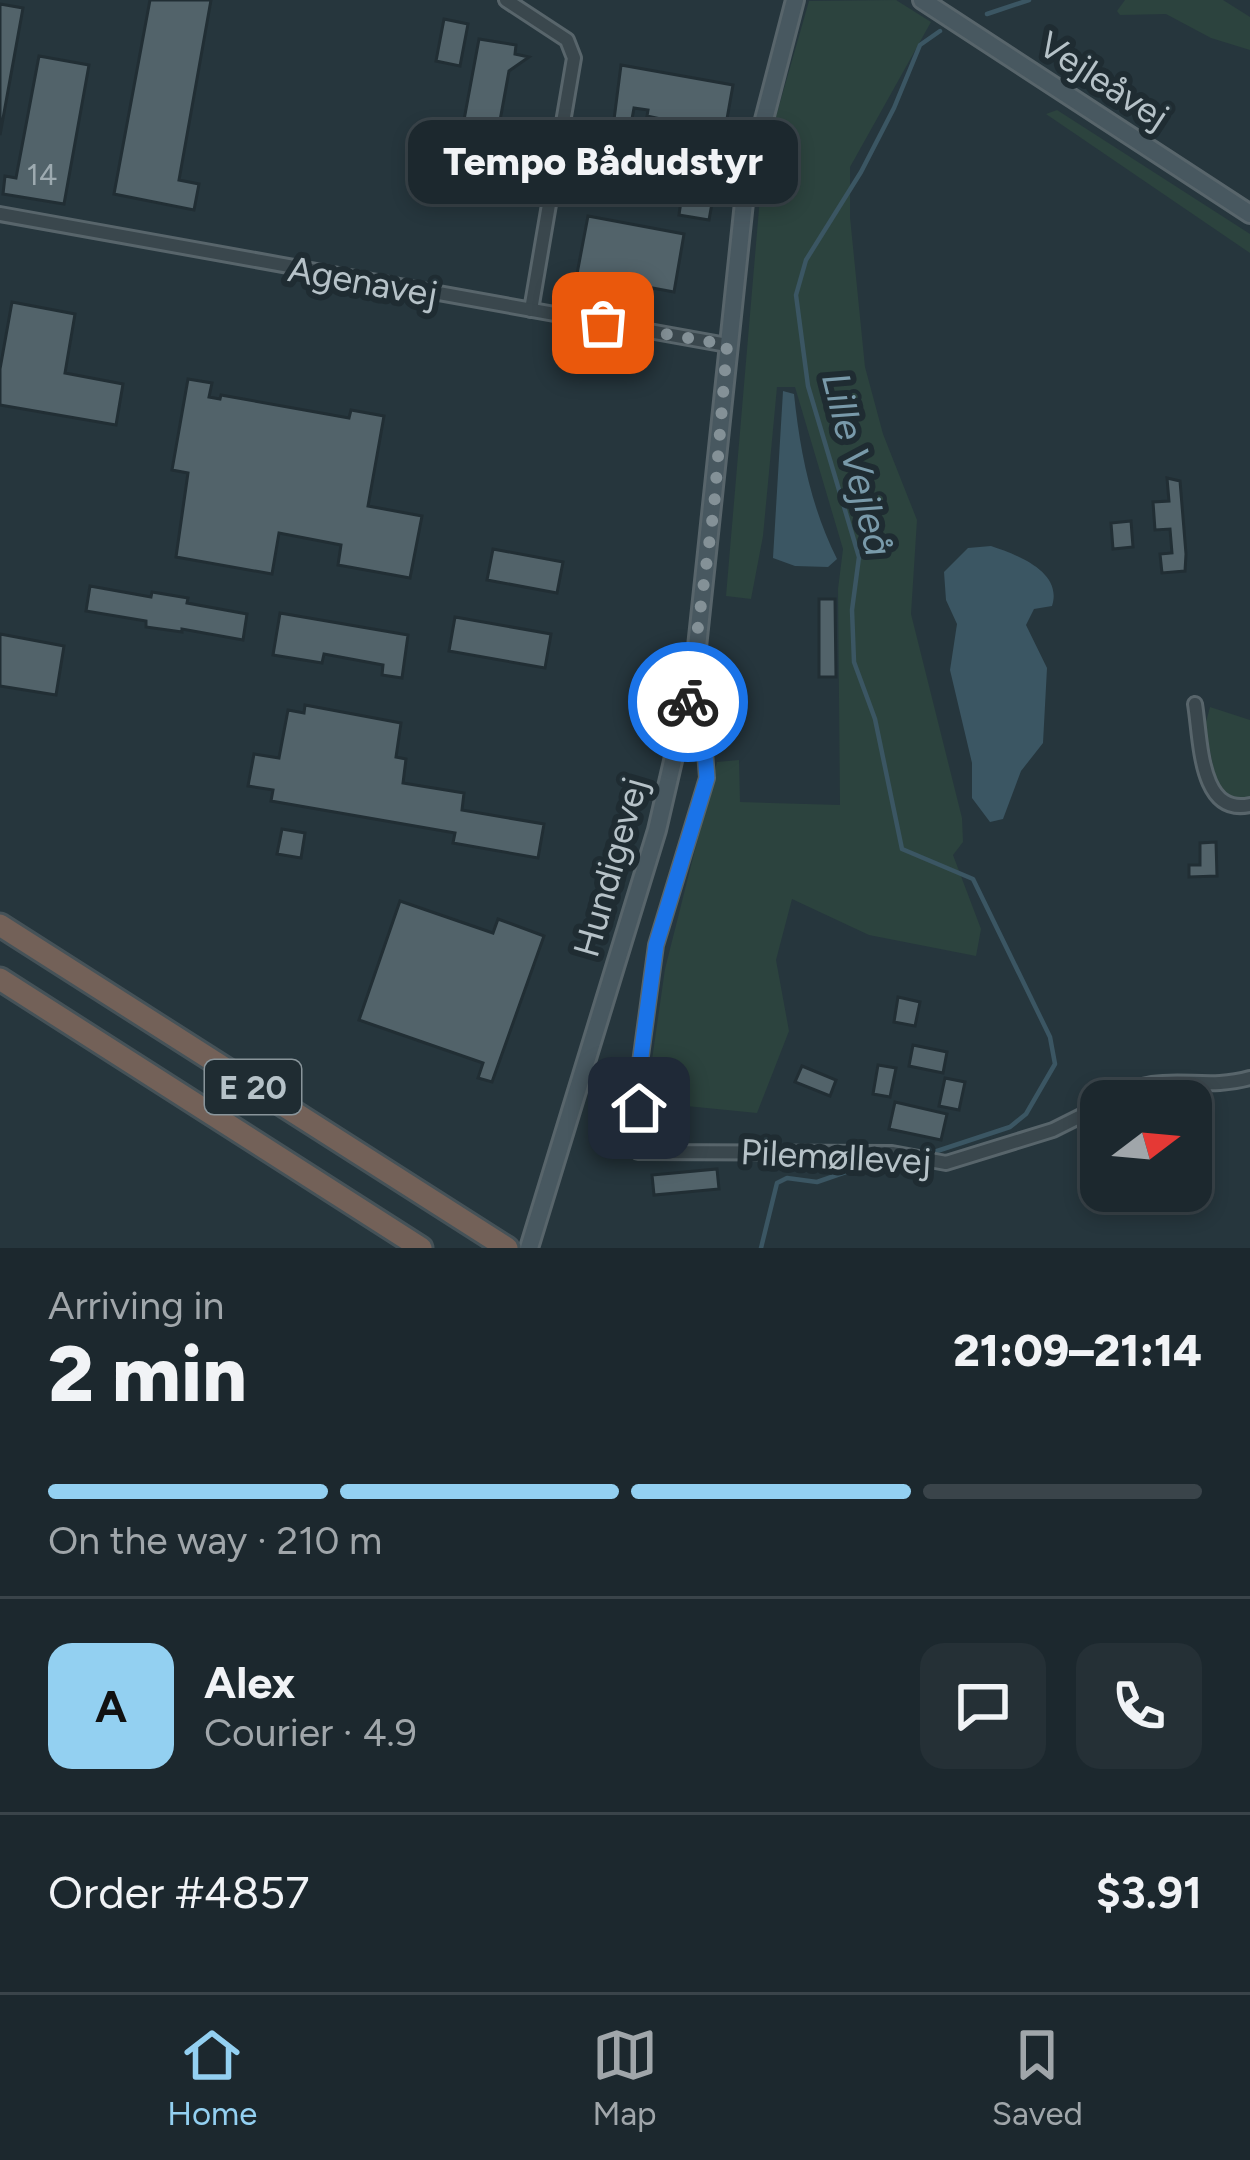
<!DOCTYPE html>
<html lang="en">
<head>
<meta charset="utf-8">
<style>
  :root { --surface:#1c282e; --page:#253036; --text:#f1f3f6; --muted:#a0a6aa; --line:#3a444a; --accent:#93d0f1 }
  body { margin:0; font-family:Figtree,sans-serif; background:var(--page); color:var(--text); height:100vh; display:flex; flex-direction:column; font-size:45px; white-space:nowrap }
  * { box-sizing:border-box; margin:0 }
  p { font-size:39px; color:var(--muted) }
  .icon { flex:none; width:66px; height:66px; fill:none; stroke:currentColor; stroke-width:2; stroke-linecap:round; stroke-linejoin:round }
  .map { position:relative; height:1248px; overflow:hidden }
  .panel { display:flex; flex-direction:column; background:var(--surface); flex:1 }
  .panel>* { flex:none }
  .needle { width:78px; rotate:74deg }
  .fabs { position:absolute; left:1080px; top:1080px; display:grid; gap:24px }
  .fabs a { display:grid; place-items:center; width:132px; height:132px; border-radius:24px; background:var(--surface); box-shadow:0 6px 18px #0003,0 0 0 3px var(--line); font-size:60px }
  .pin { position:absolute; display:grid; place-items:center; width:102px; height:102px; color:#fff; margin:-51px; border-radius:24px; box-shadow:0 6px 18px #0006 }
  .courier { position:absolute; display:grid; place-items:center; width:120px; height:120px; margin:-60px; border:9px solid #1a73e8; border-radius:50%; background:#fff; color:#222; box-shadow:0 3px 15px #0007 }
  .bubble { position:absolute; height:84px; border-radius:24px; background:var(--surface); box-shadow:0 6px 18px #0003,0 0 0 3px var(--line); font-size:39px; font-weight:800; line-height:84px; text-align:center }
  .headline em { font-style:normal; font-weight:800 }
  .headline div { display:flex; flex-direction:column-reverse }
  .headline { display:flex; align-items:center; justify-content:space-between; height:204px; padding:0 48px }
  h1 { font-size:78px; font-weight:800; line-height:90px }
  .bar { display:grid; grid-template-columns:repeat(4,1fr); gap:18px 12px; align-content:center; height:144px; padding:0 48px }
  .bar i { height:15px; border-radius:9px; background:var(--line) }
  .bar .active { background:var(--accent) }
  .bar p { grid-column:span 4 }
  .line { display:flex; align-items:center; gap:30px; padding:0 48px; border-top:3px solid var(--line) }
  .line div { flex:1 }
  .round { display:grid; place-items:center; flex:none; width:126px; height:126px; border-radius:24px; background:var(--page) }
  .dock { display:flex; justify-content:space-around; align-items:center; height:168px; border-top:3px solid var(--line); background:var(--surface); font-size:33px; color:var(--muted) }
  .dock a { display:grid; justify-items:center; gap:6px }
  .dock .active { color:var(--accent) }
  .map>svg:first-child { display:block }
  .green { fill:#2c433e }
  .water { fill:#3b5663 }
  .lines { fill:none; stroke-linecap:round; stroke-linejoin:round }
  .stream { stroke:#3b5663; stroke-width:4.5 }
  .building { fill:#52636a; stroke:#212e34; stroke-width:3; fill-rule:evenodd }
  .street-casing { stroke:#58656b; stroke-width:18 }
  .secondary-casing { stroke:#58656b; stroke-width:22 }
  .highway-casing { stroke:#455258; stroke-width:27 }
  .street { stroke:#3a474d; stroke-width:12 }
  .secondary { stroke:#485860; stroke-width:16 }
  .highway { stroke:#736158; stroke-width:21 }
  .done { stroke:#849197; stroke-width:12; stroke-dasharray:0 21.6 }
  .route { stroke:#1a73e8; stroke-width:15 }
  .labels { text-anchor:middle; stroke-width:12; stroke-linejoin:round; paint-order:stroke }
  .number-label { font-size:30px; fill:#9daab0 }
  .shield { fill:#1f2c32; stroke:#89959b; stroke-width:3 }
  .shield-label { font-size:33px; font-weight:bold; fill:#b6c2c8 }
  .street-label { font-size:36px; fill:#b6c2c8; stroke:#1f2c32 }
  .water-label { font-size:39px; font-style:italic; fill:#799aaa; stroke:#1f2c32 }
</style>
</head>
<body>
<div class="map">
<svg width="1250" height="1248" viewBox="0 0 1250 1248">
  <rect width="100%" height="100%" fill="#26363d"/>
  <!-- green -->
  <g class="green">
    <polygon points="896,0 931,22 850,167 850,217 865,367 883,434 917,520 911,614 962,818 963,842 953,855 981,929 976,956 869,935 792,899 776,960 789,1031 757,1113 646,1102 665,969 717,762 739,760 740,802 840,805 838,589 843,549 795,387 777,387 763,536 751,599 726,596 763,162 809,1"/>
    <polygon points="1125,0 1223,0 1250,17 1250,50 1211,38 1166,14 1120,15 1117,11"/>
    <polygon points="1057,110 1250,234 1250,253 1046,114"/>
    <polygon points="1210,707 1250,720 1250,798 1236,799 1218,790 1205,726"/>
  </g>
  <!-- water -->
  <g class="water">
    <path d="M783,391L794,394C800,452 811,507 837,559L828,567L795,566L773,558Z"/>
    <path d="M991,546C1018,555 1063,572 1052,606L1034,609L1026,625L1047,668L1043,743L1021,771L1003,819L990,822L972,798V763L950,670L957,624L946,600L944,572L968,548Z"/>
  </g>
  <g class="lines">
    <!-- stream -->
    <g class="stream">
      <polyline points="987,14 1029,0"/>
      <polyline points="761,1248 777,1183 787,1178 817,1182 869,1164 906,1172 931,1153 1010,1127 1026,1114 1055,1064 1050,1037 973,879 902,849 875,719 854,662 852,610 859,557 808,386 796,295 806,260 861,172 894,108 920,45 940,31"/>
    </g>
  </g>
  <!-- building -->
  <g class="building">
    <polygon points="150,0 211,0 179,180 199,184 194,210 114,194"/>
    <polygon points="0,4 23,8 0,135"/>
    <polygon points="444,19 468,24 460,66 436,61"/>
    <polygon points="479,39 516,45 515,54 529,57 509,71 499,126 464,120"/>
    <polygon points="39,56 89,65 64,204 3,194 5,176 16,178"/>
    <path d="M621,65L733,85L709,220L679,215L683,187L597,171L602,142L611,143ZM634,108L648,110L647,116L665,120L660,152L627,146Z"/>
    <polygon points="588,216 684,234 674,292 577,274"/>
    <polygon points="12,302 75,314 65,373 123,384 116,425 0,405 0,369"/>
    <polygon points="188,379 212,383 209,397 220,399 221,395 349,418 351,410 384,416 368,506 422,516 410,578 338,565 341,545 279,533 272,574 176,557 188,473 172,470"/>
    <polygon points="1167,478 1180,481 1186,554 1185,571 1162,573 1160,554 1172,553 1170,529 1155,530 1153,502 1169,501"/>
    <polygon points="1131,521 1133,547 1113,549 1111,523"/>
    <polygon points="493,549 563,562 557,593 487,580"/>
    <polygon points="90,586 151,597 152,592 188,598 187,603 247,614 243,640 182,629 182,632 146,627 146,621 86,611"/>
    <polygon points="819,599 835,599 836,677 819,677"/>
    <polygon points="280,613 408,635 402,678 382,675 383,665 324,654 322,663 273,655"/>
    <polygon points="455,617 551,634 545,668 449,651"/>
    <polygon points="0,634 64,646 56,695 0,686"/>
    <polygon points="305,705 401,723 396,757 406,759 403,783 464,793 462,810 544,824 538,858 453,843 455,833 271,801 273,790 248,786 254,754 279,758 288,710 304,713"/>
    <polygon points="282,829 305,833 301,858 277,854"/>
    <polygon points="1216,842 1217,876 1189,877 1189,865 1200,865 1200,843"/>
    <polygon points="400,901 493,933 498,919 544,936 492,1082 478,1078 483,1063 359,1020"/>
    <polygon points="898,997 920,1002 915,1026 894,1022"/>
    <polygon points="913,1045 947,1052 943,1073 909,1066"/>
    <polygon points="878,1065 896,1068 890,1097 873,1094"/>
    <polygon points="802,1066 836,1080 830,1096 795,1082"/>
    <polygon points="945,1078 965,1082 959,1110 939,1106"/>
    <polygon points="895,1102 947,1114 941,1140 889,1129"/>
    <polygon points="717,1169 719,1189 654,1195 652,1175"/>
  </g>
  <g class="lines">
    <!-- street casing -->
    <g class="street-casing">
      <g id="street">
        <polyline points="506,0 567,40 574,58 531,310"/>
        <polyline points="0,214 727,345"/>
        <path d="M1195,704C1201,740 1199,816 1250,805"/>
        <polyline points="680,739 705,752 707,778 656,945 640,1063 638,1152 892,1153 946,1163 1053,1130 1101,1106"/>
        <path d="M1108,1101C1162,1067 1198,1093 1250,1078"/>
      </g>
    </g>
    <!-- secondary casing -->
    <g class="secondary-casing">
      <g id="secondary">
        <polyline points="922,0 1250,214"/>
        <polyline points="529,1248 657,830 695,666 745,193 795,0"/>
      </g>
    </g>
    <!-- highway casing -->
    <g class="highway-casing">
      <g id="highway">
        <polyline points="0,925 507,1248"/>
        <polyline points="0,979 421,1248"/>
      </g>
    </g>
    <!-- street -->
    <use href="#street" class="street"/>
    <!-- secondary -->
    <use href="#secondary" class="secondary"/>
    <!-- highway -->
    <use href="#highway" class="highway"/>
  </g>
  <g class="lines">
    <!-- done -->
    <polyline class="done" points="603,323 727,345 714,507 688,702"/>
    <!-- route -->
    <polyline class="route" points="639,1108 640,1064 656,945 707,778 705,752 680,739 688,702"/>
  </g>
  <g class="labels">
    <!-- number labels -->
    <g class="number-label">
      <text x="42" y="185">14</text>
    </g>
    <!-- shield labels -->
    <rect class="shield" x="205" y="1060" width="96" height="54" rx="9"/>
    <g class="shield-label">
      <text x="253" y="1099">E 20</text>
    </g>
    <!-- street labels -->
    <g class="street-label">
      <text transform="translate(1104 80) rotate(33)" y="13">Vejleåvej</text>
      <text transform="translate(363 281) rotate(10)" y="13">Agenavej</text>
      <text transform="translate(610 867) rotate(-74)" y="13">Hundigevej</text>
      <text transform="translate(836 1156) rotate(3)" y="13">Pilemøllevej</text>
    </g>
    <!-- water labels -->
    <g class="water-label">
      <text transform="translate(858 464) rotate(76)" y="14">Lille Vejleå</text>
    </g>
  </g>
</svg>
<div class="fabs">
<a><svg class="needle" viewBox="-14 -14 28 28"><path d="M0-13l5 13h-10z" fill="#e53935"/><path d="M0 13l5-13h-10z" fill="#a0a6aa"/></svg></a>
</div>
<div class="pin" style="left:603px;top:323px;background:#ea580c"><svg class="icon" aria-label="bag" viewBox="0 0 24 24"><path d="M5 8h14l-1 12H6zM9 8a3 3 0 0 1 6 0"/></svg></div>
<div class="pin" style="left:639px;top:1108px;background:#1f2937"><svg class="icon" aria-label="home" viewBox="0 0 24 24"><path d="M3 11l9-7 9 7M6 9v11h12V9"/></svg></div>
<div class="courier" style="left:688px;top:702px"><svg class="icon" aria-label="bike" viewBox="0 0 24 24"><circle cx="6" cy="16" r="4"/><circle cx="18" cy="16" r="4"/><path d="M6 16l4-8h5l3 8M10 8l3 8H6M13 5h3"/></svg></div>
<div class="bubble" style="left:408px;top:120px;width:390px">Tempo Bådudstyr</div>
</div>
<section class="panel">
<div class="headline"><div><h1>2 min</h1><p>Arriving in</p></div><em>21:09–21:14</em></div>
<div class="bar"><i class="active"></i><i class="active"></i><i class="active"></i><i></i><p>On the way · 210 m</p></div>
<div class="line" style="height:216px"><b class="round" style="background:var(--accent);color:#111">A</b><div><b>Alex</b><p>Courier · 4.9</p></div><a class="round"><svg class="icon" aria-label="chat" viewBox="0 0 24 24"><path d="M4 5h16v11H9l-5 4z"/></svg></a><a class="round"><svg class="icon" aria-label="phone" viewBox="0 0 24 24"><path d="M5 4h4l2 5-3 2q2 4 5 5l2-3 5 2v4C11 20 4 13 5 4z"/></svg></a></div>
<div class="line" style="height:156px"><div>Order #4857</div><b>$3.91</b></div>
</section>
<nav class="dock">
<a class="active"><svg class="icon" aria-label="home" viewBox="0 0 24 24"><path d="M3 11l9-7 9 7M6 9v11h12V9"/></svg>Home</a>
<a><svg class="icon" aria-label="map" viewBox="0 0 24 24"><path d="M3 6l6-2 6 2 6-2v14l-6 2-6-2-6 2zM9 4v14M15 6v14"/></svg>Map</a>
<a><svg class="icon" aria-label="saved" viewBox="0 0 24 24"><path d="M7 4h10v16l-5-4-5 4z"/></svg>Saved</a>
</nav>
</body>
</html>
